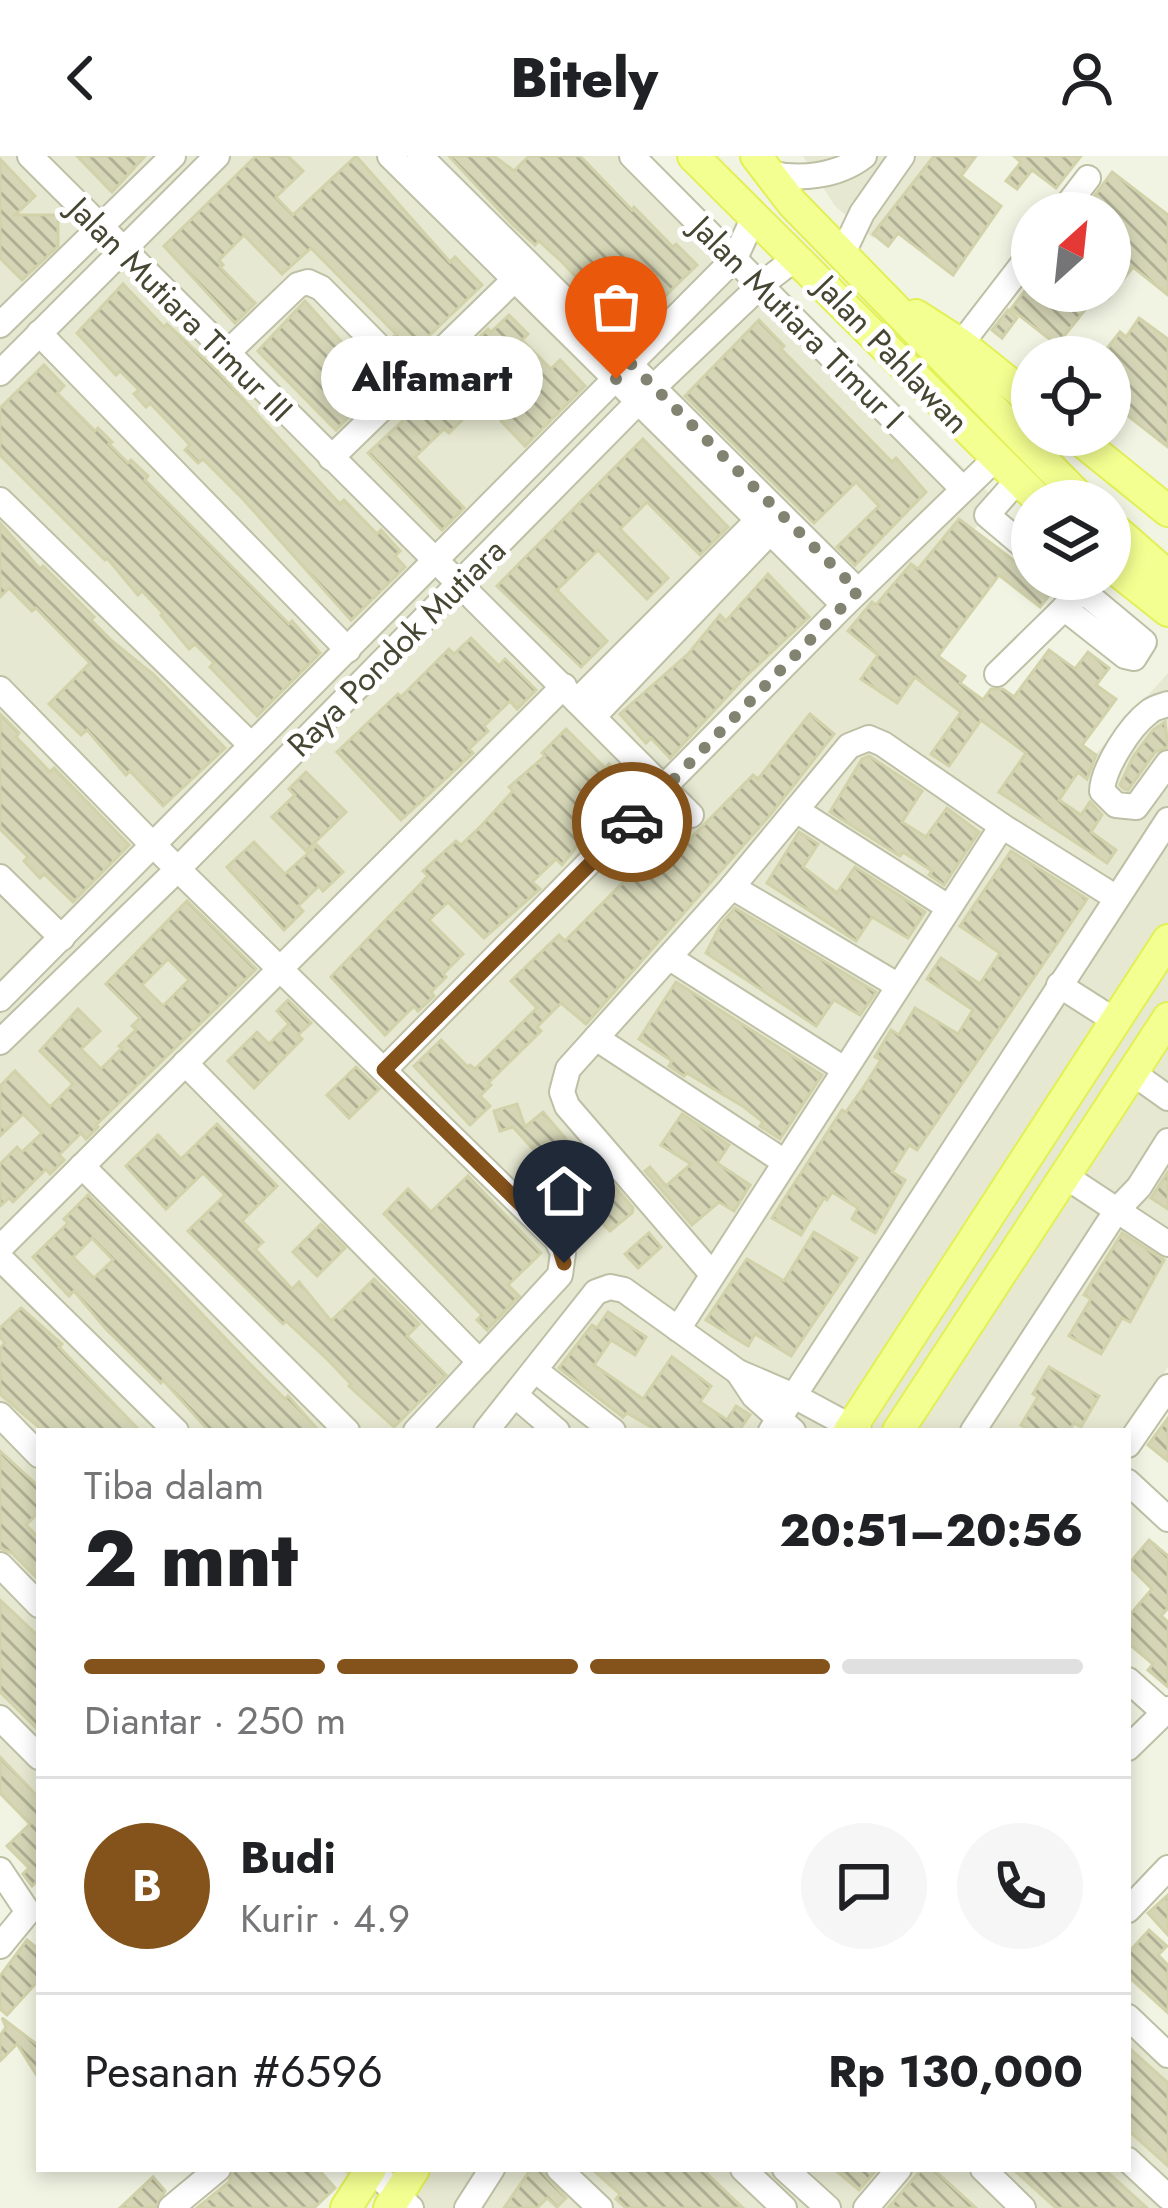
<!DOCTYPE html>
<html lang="id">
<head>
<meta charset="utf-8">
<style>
  :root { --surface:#fff; --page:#f6f6f6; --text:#202124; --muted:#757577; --line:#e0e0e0; --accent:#84531b }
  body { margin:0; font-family:Jost,sans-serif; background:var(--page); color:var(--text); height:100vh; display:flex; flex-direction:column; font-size:45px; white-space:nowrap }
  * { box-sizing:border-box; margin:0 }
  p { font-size:39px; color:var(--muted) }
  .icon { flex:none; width:66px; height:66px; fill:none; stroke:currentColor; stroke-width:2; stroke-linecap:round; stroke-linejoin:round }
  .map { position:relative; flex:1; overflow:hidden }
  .side { position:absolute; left:36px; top:1272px; width:1095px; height:744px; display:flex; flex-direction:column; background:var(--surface); border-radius:0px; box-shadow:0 6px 18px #0003 }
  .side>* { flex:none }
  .needle { width:78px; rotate:27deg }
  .tools { position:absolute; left:1011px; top:36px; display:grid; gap:24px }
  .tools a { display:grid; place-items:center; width:120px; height:120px; border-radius:50%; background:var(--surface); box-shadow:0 6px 18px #0003; font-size:60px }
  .pin { position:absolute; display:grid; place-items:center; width:102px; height:102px; color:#fff; margin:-123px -51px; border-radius:50% 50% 50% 0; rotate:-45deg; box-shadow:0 0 12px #0007 }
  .pin .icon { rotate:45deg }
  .courier { position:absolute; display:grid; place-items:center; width:120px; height:120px; margin:-60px; border:9px solid #84531b; border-radius:50%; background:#fff; color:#222; box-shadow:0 3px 15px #0007 }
  .bubble { position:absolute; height:84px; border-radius:42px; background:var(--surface); box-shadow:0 6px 18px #0003; font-size:39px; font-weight:800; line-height:84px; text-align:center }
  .overview em { font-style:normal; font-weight:800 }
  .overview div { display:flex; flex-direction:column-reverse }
  .overview { display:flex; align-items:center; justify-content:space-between; height:204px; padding:0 48px }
  h1 { font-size:78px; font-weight:800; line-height:90px }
  .bar { display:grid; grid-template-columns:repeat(4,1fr); gap:18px 12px; align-content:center; height:144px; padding:0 48px }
  .bar i { height:15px; border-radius:9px; background:var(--line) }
  .bar .active { background:var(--accent) }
  .bar p { grid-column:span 4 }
  .line { display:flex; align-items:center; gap:30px; padding:0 48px; border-top:3px solid var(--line) }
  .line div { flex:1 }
  .round { display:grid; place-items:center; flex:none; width:126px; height:126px; border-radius:63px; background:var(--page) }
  header { display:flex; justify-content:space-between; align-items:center; height:156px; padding:0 48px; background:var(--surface); font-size:54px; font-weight:800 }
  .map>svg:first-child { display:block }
  .residential { fill:#e6e8d1 }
  .building { fill:url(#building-back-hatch); stroke:#d2d2aa; stroke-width:3; fill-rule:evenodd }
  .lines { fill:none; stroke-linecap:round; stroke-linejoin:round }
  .minor-casing { stroke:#bec0a5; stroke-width:28 }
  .major-casing { stroke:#e2f055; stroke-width:34 }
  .minor { stroke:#fff; stroke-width:24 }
  .major { stroke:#f4ff91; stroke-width:30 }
  .done { stroke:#828371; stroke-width:12; stroke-dasharray:0 21.6 }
  .route { stroke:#84531b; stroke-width:15 }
  .labels { text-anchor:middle; stroke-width:10; stroke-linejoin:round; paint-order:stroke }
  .street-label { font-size:33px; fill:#464633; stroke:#fff }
</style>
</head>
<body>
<header><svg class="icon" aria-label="back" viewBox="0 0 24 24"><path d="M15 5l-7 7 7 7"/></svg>Bitely<svg class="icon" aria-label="person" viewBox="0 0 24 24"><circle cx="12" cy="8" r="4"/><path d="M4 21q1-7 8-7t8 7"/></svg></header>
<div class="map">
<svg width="1168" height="2052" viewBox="0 0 1168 2052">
  <defs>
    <pattern id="building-back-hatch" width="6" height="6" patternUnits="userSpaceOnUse" patternTransform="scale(3)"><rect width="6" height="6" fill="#d6d6b7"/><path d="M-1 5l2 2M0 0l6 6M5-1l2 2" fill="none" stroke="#afaf95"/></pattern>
  </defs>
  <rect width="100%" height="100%" fill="#f2f4e3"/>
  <!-- residential -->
  <g class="residential">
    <polygon points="0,0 650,0 998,346 874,488 1075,621 1168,517 1168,1211 1127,1275 39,1275 39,1671 0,1635"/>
    <polygon points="803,0 939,0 873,82 835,50"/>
    <polygon points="1128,1845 1168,1881 1168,2052 385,2052 341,2013 1128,2013"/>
  </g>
  <!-- building -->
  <g class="building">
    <polygon points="77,0 145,0 112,36"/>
    <polygon points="256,0 288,0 303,15 276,41 293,59 356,0 450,106 455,101 482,129 410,198 393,181 396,178 311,92 282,118 244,79 219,104 223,109 220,111 255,147 235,167 164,90"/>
    <polygon points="449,0 494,0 514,15 529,0 580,0 632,54 634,51 673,91 676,88 697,109 659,146 664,151 630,185 602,157 606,153 562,106 539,85 535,89 513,69"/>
    <polygon points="934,0 976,0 961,20 1001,50 953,119 898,77 888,90 873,78"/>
    <polygon points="1014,0 1081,0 1056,32 1032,14 1017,33 1006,25 1021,6"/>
    <polygon points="0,3 35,40 15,59 58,59 58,90 22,124 0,102"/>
    <polygon points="1112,16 1168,59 1168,139 1133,111 1110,140 1110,57 1082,57"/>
    <polygon points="123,128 164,171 167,168 215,213 340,348 344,344 377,378 381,374 400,395 395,400 405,411 351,464 243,343 203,303 198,307 185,294 190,289 150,247 146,251 134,238 139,234 120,215 116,219 77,177"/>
    <polygon points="1030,128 1032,135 1048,142 1053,135 1100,135 1057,189 1011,153"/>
    <polygon points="305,145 346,191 350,187 386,222 336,274 258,195"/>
    <polygon points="1008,154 1017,162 1002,182 992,174"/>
    <polygon points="509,159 528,178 522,184 551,213 560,204 585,230 525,290 501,265 521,244 499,221 461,257 465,261 449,277 444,273 415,301 464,352 442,374 368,297 423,246 419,242 457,208 454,205 488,173 491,176"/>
    <polygon points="1139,162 1168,183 1168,291 1118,252 1110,262 1110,201 1100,201 1120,176 1126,181"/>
    <polygon points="759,164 784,190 781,193 892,306 896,302 926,336 855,409 837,391 879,350 856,326 814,367 685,240"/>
    <polygon points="44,209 64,230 57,237 95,275 98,272 112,286 109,288 128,307 131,304 148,320 145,324 289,468 292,465 320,497 257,560 210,511 214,507 195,488 189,493 161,459 163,457 142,435 138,439 107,402 105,404 0,299 0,252"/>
    <polygon points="643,283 728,371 700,399 647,346 620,373 668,422 647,443 598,394 557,434 607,485 581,511 497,430"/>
    <polygon points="959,363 1021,410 1032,413 1032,423 1062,423 1040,451 999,419 938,500 965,520 960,527 983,544 991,533 1003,533 1014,541 1049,494 1075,513 1088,496 1109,512 1096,529 1116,543 1082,589 1096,599 1087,623 1078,616 1059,644 1081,659 1090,646 1102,659 1091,676 1116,694 1107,707 999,636 1026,597 981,564 949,610 931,598 961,556 915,521 897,547 861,523 878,499 848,475 872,446 876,449 911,408 918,413"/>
    <polygon points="0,367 40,413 43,410 94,461 91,464 112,485 154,519 225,592 163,650 130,615 126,619 87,574 81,579 49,548 90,507 36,452 32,455 9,432 0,441"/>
    <polygon points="768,418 809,461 746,520 670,602 651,582 646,587 620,558 689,497 720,459 726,465"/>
    <polygon points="471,482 499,510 505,503 536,534 517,553 510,545 484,570 488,575 469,593 473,597 401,664 337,596 398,538 401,541 449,493 454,498"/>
    <polygon points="0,558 19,577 16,581 50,616 54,612 129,689 73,746 44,718 40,722 24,705 28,701 0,673"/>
    <polygon points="810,558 834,578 770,659 586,868 561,847 537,871 541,875 488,927 491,929 480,940 490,950 470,969 414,910 441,884 468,911 470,909 475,913 537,852 511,825 559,779 565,785 675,674 687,686 753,619 758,623"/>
    <polygon points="1165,566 1168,591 1155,596 1128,634 1124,633 1120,629 1133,601 1153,574"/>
    <polygon points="566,573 605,612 609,608 636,636 588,676 562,709 556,703 532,726 540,733 484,782 448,746 429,764 463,798 443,818 446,821 431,836 434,840 418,855 414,850 385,879 331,821 428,720 423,715 456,685 461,689 481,670 513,635 509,631 545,600 542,597"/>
    <polygon points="869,600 922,635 902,666 926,681 947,652 979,676 944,729 929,719 932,715 903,696 900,700 830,656 862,603"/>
    <polygon points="306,616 346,656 306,695 272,661 295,639 289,633"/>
    <polygon points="799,676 818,688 803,711 837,737 855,711 925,756 908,782 872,761 856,785 767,727"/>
    <polygon points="254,686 285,718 317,689 343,716 323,735 319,730 298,750 303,755 284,774 227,711"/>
    <polygon points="1011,695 1087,743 917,994 909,989 892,1016 905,1024 875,1077 852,1063 858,1052 832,1036 827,1044 824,1042 801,1079 772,1062 842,954 846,956 865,929 881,904 875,901 891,874 899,879 915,852 958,878 973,854 927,823 941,802 980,828 1000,797 960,770"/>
    <path d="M187,745L256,813L96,969L98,971L86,983L81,977L59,999L64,1004L50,1018L46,1013L13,1046L9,1042L0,1050V1008L17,991L22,996L42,977L23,958L0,980V930L15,915L50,951L73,928L40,895L78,853L100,875L81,893L101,913L122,892L119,890L136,874L132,870L140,862L106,828ZM168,803L189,824L163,850L142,829Z"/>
    <polygon points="735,752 876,836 860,859 834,844 816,870 706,797 721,768"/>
    <polygon points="676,826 822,919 780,983 760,970 763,966 744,951 687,917 684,920 669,910 672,905 639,883"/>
    <polygon points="288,844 311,867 298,879 302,883 254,932 228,905 257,876 269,888 289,868 277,855"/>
    <polygon points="356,911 379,933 349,962 327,939"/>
    <polygon points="517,948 525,971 543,956 606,1030 611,1026 633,1052 632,1057 610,1075 584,1049 588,1046 569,1024 565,1028 513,971 500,975 494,955"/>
    <polygon points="682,958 729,989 717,1007 750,1029 734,1055 719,1046 692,1069 645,1015 650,1011 666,1030 691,1008 661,989"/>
    <polygon points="217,968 277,1030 242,1065 263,1086 255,1093 292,1133 299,1126 331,1165 374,1123 419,1168 407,1180 446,1219 394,1271 349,1230 351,1228 327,1203 286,1165 283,1168 188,1075 225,1039 203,1017 166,1053 126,1010 158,979 181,1003"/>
    <polygon points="1168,1016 1168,1053 1151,1042"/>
    <polygon points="468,1020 541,1097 508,1129 519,1140 487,1174 477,1164 482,1159 384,1058 408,1033 431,1056"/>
    <path d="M88,1039L247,1205L285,1243L288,1240L319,1275H209L163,1224L161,1227L106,1173L74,1135L69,1140L54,1124L33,1101L68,1067L64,1063ZM92,1082L113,1104L94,1122L73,1101Z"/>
    <polygon points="321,1068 345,1092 317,1120 293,1096"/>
    <polygon points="814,1076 857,1102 791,1200 755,1178 748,1190 706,1164 747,1103 784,1125"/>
    <polygon points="649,1077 661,1091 638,1112 625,1098"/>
    <polygon points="1122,1077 1164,1104 1130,1166 1122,1162 1101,1198 1069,1180 1091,1143 1084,1139"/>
    <polygon points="21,1152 62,1188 59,1191 140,1275 43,1275 0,1238 0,1192 5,1187 0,1181 0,1172"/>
    <polygon points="608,1156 646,1181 635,1199 611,1184 594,1209 643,1243 672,1201 711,1230 700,1246 727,1264 736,1250 750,1259 740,1273 743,1275 658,1275 627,1257 623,1261 559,1212 592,1169 597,1172"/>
    <polygon points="1049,1211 1099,1240 1081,1271 1074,1267 1069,1275 1031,1275 1021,1269 1038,1241 1033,1238"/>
    <polygon points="1168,1262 1168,1305 1148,1289"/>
    <polygon points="0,1295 39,1331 39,1356 26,1369 39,1382 39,1424 12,1397 0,1392"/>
    <polygon points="1149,1384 1168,1400 1168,1452 1161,1460 1168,1466 1168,1531 1148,1514 1153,1508 1128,1487 1128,1461 1152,1433 1128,1409"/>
    <polygon points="0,1444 39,1481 39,1575 0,1536"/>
    <polygon points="0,1601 39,1642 39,1723 32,1730 23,1718 29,1712 7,1690 30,1668 0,1637"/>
    <polygon points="1168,1739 1168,1779 1148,1757"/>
    <polygon points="1149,1774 1167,1790 1158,1799 1168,1809 1168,1857 1128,1820 1128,1797"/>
    <polygon points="27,1784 39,1794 39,1824 7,1859 0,1853 0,1820"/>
    <polygon points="2,1862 39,1890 39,1923 17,1888 0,1905 0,1880 6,1871"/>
    <polygon points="1128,1891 1168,1927 1168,2010 1128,1974"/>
    <polygon points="234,2013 318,2013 335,2032 314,2052 197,2052 229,2026"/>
    <polygon points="531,2013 540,2013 566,2042 557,2051 547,2042 537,2052 504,2052"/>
    <polygon points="592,2013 702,2013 743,2052 626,2052 616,2043 620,2038"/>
    <polygon points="834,2013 877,2013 859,2034"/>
    <polygon points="922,2013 933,2013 976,2052 888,2052"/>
    <polygon points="1013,2013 1104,2013 1147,2052 1056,2052"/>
    <polygon points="153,2021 165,2035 155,2052 120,2052"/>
  </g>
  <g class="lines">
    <!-- minor casing -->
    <g class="minor-casing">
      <g id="minor">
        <polyline points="30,0 691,659"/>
        <polyline points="390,0 844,449"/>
        <polyline points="420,0 858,435"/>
        <polyline points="632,0 963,333"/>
        <path d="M767,17C799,24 837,21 864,0"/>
        <polyline points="1061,57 1088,22"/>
        <polyline points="842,99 862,57 902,0"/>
        <polyline points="0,169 173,0"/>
        <polyline points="39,177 348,494"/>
        <polyline points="961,188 1032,96"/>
        <polyline points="226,198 298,129 308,126 321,132 411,223"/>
        <polyline points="0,217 217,0"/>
        <polyline points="331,302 514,124"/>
        <polyline points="1018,324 987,359 1032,397"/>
        <polyline points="0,344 251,589"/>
        <polyline points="1064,452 1125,500 1134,502 1144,486 1084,436"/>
        <polyline points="997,518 1094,423"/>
        <polyline points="0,533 146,682 557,1084 563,1097 560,1119 416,1275"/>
        <polyline points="577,545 759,363"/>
        <path d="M1168,548C1162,550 1153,552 1149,556C1130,570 1103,612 1102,635L1116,649L1136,651L1168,607"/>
        <polyline points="593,561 771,375"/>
        <polyline points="796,654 948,751"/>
        <polyline points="0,721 62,782"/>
        <polyline points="732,731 897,829"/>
        <polyline points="670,802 844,913"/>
        <polyline points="1059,829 1114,864"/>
        <polyline points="0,843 735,102 754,61"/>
        <polyline points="596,882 783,1005"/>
        <polyline points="0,886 178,713 638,246 761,129 797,101"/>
        <polyline points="185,907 480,1206"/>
        <polyline points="384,914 844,449 995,303"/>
        <polyline points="1133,917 1168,942"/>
        <polyline points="82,1010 347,1275"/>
        <polyline points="1065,1020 1168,1088"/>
        <polyline points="0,1092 564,530"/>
        <polyline points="0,1102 176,1275"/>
        <polyline points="712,1118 567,950 562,936 568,913 732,731 849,590 869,582 883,588 1002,670 1115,741"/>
        <polyline points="678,1173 1002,670"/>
        <polyline points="536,1215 613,1275"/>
        <polyline points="738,1216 754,1240 793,1275"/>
        <polyline points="516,1240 557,1275"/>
        <polyline points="0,1259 39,1299"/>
        <polyline points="486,1275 596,1136 610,1131 624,1134 738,1216 794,1240 859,1275"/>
        <polyline points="771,1275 1168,664"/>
        <polyline points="973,1275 1117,1054 1139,1031 1168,985"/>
        <polyline points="1128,1289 1168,1231"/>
        <polyline points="1128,1326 1168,1363"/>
        <polyline points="0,1409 39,1449"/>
        <polyline points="1128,1524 1165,1557"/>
        <polyline points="0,1562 39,1601"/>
        <polyline points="1128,1592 1168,1553"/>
        <polyline points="0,1714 28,1756 0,1790"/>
        <polyline points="1128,1754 1168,1712"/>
        <polyline points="1128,1861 1168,1899"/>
        <polyline points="1128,2004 1168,2041"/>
        <polyline points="371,2013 411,2052"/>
        <polyline points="559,2013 600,2052"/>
        <polyline points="743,2013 784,2052"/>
        <polyline points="785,2013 828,2052"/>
        <polyline points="983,2013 1023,2052"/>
        <polyline points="171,2052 218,2013"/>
        <polyline points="467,2052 492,2013"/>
        <polyline points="866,2052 899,2013"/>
      </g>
    </g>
    <!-- major casing -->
    <g class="major-casing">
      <g id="major">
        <polyline points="693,0 1040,345"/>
        <polyline points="756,0 792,47 1083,345"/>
        <polyline points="916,159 961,188 1032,245"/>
        <polyline points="1074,279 1168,355"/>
        <polyline points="1110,369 1168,420"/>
        <polyline points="1110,409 1168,455"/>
        <polyline points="849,1275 1168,784"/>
        <polyline points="898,1275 1168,862"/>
        <polyline points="346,2052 371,2013"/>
        <polyline points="389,2052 414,2013"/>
      </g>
    </g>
    <!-- minor -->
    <use href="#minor" class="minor"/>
    <!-- major -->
    <use href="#major" class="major"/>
  </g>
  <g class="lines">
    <!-- done -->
    <polyline class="done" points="616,223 631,208 858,435 632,666"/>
    <!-- route -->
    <polyline class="route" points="564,1107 557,1084 384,914 632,666"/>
  </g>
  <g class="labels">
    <!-- street labels -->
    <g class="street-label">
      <text transform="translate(181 153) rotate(45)" y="12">Jalan Mutiara Timur III</text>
      <text transform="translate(798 166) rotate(45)" y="12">Jalan Mutiara Timur I</text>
      <text transform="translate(893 198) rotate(46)" y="12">Jalan Pahlawan</text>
      <text transform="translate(396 491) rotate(-45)" y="12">Raya Pondok Mutiara</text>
    </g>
  </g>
</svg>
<div class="tools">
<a><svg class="needle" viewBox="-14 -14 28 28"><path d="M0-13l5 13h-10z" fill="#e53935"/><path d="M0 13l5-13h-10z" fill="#757577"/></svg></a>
<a><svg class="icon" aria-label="locate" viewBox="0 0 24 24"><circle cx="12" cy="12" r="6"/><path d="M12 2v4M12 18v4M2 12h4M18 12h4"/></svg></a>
<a><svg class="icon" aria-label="layers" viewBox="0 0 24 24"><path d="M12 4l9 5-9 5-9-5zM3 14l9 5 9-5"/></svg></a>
</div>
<div class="pin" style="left:616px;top:223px;background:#ea580c"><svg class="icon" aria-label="bag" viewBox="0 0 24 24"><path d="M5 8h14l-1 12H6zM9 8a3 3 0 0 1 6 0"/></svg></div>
<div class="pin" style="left:564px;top:1107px;background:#1f2937"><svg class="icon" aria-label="home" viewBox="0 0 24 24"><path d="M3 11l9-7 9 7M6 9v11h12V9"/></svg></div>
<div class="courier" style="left:632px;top:666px"><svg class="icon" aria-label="car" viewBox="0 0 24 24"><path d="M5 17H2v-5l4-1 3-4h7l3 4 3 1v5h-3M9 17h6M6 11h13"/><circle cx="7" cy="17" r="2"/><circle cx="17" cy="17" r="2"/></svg></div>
<div class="bubble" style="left:321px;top:180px;width:222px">Alfamart</div>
<section class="side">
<div class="overview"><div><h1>2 mnt</h1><p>Tiba dalam</p></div><em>20:51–20:56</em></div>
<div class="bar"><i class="active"></i><i class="active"></i><i class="active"></i><i></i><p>Diantar · 250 m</p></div>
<div class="line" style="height:216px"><b class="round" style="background:var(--accent);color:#fff">B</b><div><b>Budi</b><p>Kurir · 4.9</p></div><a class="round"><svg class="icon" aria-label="chat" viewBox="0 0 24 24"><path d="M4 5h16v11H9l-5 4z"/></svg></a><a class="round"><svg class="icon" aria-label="phone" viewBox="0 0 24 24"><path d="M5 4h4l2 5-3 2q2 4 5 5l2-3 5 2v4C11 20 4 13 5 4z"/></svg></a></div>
<div class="line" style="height:156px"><div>Pesanan #6596</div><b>Rp 130,000</b></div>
</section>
</div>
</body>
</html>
